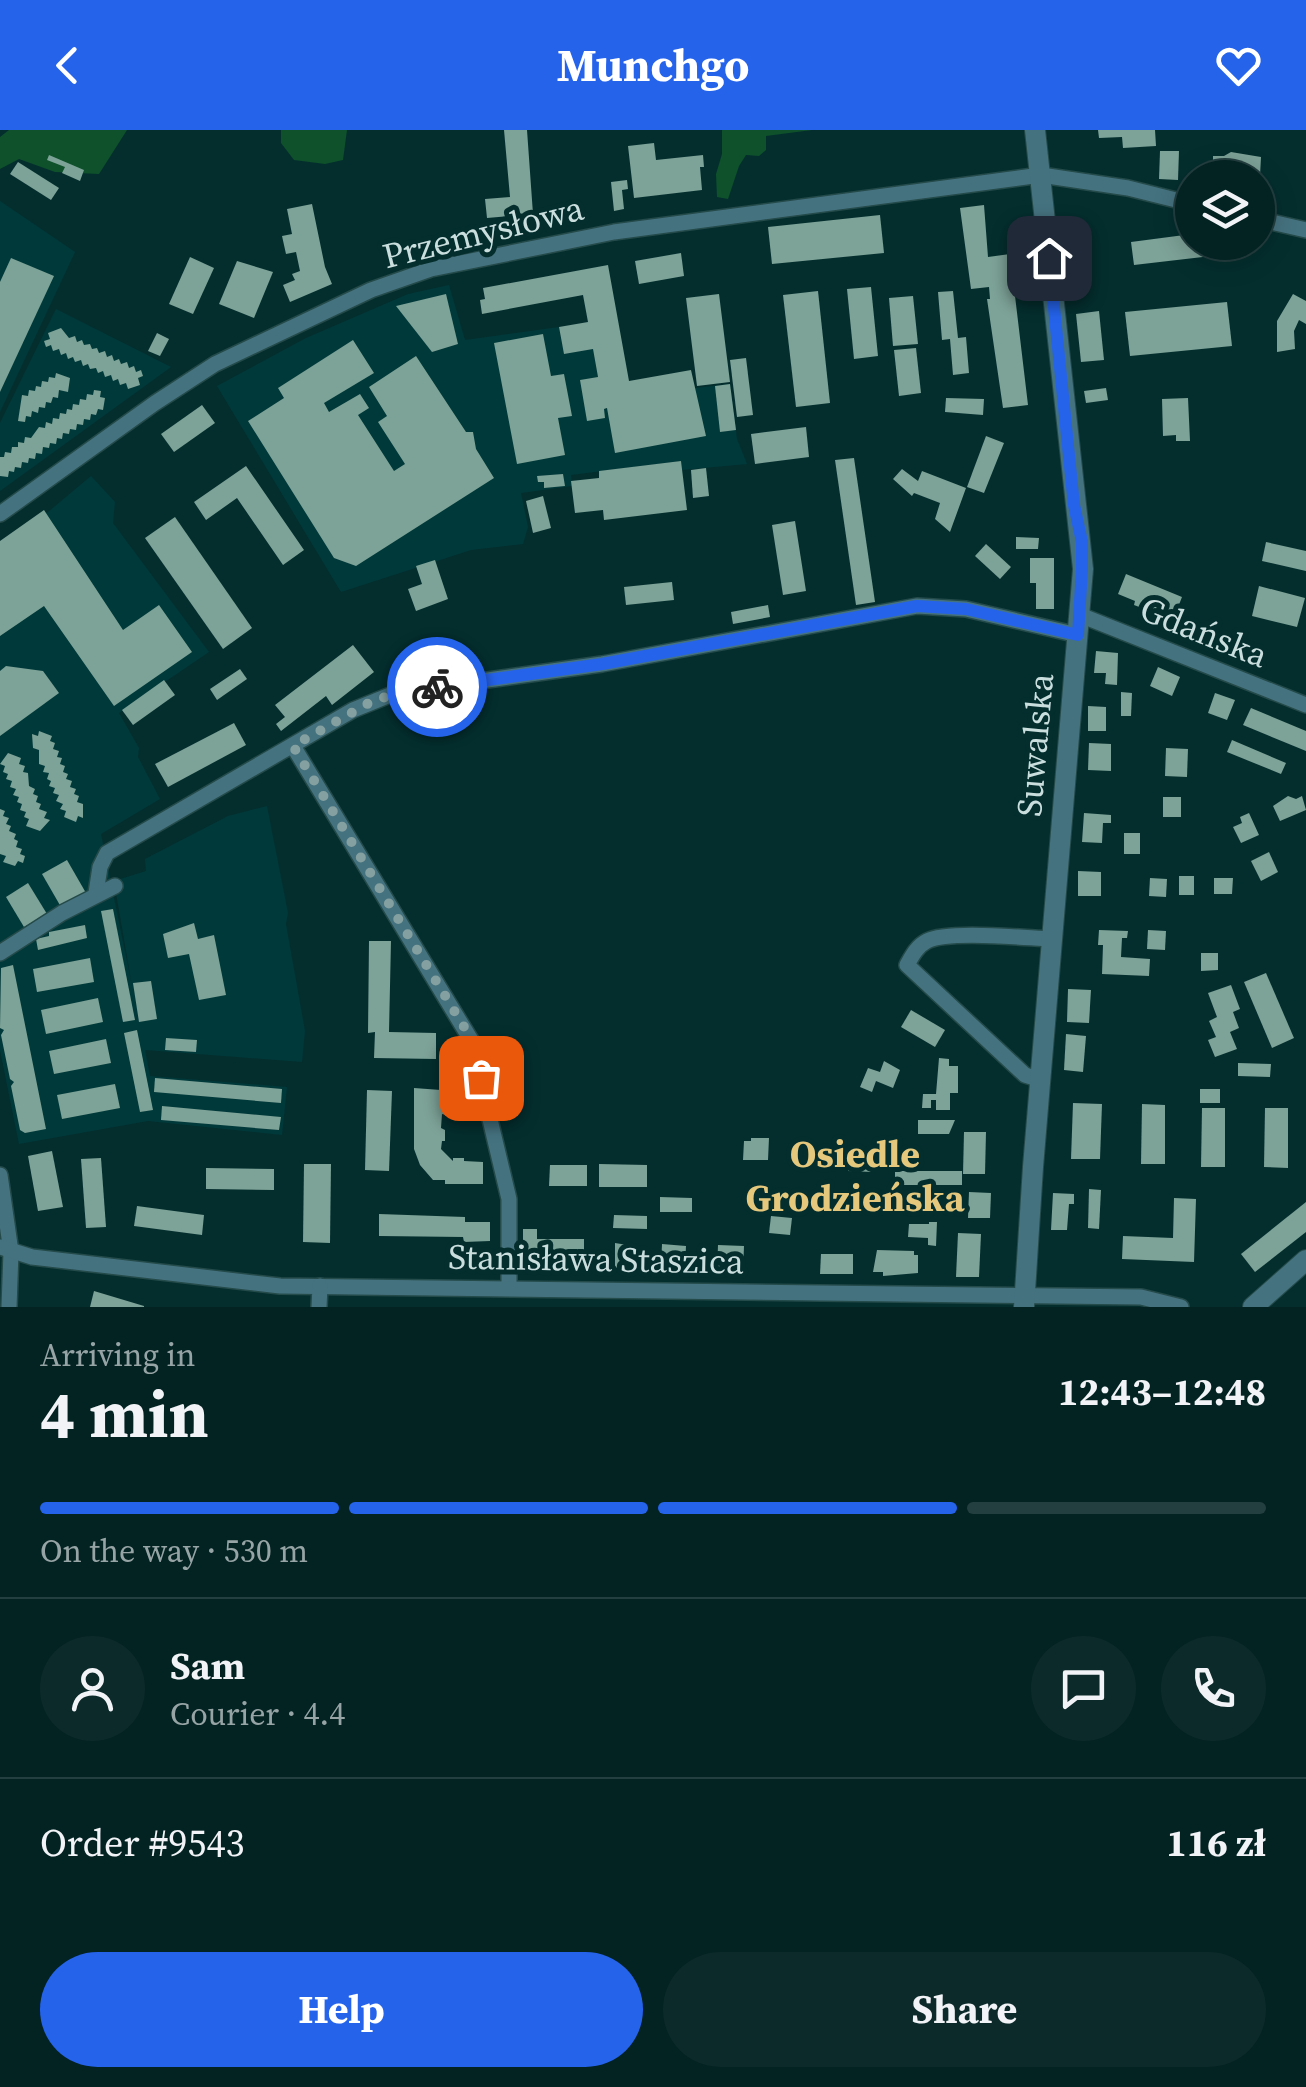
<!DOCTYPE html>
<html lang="en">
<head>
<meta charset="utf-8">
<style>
  :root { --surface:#032222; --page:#0d2a2a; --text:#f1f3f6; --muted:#97a4a5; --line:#243f40; --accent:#2563eb }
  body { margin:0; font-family:"Source Serif 4",serif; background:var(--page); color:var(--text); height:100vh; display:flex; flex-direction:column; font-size:38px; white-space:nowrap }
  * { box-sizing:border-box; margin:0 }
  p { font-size:32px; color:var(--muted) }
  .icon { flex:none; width:55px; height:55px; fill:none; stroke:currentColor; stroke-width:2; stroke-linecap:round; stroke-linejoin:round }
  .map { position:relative; height:1177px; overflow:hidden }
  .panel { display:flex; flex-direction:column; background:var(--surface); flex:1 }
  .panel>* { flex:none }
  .controls { position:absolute; left:1175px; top:30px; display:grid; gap:20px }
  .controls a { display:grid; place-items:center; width:100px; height:100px; border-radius:50%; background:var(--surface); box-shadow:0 5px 25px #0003,0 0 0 2px var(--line); font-size:50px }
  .pin { position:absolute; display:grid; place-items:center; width:85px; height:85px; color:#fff; margin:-42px; border-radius:20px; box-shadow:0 5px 15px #0006 }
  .courier { position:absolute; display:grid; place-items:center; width:100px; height:100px; margin:-50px; border:8px solid #2563eb; border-radius:50%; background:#fff; color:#222; box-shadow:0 2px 12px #0007 }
  .summary em { font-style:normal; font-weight:700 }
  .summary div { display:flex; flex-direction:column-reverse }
  .summary { display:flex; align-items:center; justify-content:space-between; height:170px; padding:0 40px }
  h1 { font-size:65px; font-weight:700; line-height:75px }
  .bar { display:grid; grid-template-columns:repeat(4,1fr); gap:15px 10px; align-content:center; height:120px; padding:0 40px }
  .bar i { height:12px; border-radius:8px; background:var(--line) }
  .bar .selected { background:var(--accent) }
  .bar p { grid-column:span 4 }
  .line { display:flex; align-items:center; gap:25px; padding:0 40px; border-top:2px solid var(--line) }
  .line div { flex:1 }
  .round { display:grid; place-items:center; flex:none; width:105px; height:105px; border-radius:52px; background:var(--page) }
  .button { display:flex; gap:20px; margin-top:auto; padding:20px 40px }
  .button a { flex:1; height:115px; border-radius:60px; background:var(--accent); color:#fff; font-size:40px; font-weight:700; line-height:115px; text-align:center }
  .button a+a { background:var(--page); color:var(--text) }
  header { display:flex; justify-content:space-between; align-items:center; height:130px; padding:0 40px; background:var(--accent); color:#fff; font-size:45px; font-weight:700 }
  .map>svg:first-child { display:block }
  .built { fill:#00393a }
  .green { fill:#0e512b }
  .building { fill:#7da297 }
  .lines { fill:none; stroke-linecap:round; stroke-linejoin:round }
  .minor-casing { stroke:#244a4a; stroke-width:18 }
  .tertiary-casing { stroke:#244a4a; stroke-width:22 }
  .minor { stroke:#45727f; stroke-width:15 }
  .tertiary { stroke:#45727f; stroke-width:20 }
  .done { stroke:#85a0a0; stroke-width:10; stroke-dasharray:0 18 }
  .route { stroke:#2563eb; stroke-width:12 }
  .labels { text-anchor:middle; stroke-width:10; stroke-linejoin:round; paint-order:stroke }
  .street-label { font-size:35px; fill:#cadede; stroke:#042e2e }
  .neighbourhood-label { font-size:38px; font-weight:bold; fill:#e5c87c; stroke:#042e2e }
</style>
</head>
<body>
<header><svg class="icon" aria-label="back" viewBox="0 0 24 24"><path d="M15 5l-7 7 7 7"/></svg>Munchgo<svg class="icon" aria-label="heart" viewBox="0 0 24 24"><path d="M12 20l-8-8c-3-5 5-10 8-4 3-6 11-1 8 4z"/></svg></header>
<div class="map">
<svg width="1306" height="1177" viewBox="0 0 1306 1177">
  <rect width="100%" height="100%" fill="#042e2e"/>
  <!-- built -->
  <g class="built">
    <polygon points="0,71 75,122 0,282"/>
    <polygon points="449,155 465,210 559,197 562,215 591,209 604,279 695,263 695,258 730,254 737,309 747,334 682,340 681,331 571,345 572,356 521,363 528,397 523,414 471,420 341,462 217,256 306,208 408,164"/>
    <polygon points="56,179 171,237 0,361 0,293"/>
    <polygon points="91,346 115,372 113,393 209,522 119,583 139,618 138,627 160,669 101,704 132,856 114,751 146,741 145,729 228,686 267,676 288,783 286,794 305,901 302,932 145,920 150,946 287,957 282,1005 148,991 19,1014 0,920 0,413 48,382"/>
  </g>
  <!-- green -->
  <g class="green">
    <polygon points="9,0 127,0 99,44 55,42 19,29 0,39 0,7"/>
    <polygon points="281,0 347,0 343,30 325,34 294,30 281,13"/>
    <polygon points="722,0 812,0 766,6 766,20 759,26 746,25 739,36 728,69 717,67 716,44 722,24"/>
  </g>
  <!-- building -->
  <g class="building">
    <polygon points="504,0 527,0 533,84 487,88 485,69 510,67"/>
    <polygon points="1098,0 1155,0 1156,16 1123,18 1122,7 1099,8"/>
    <polygon points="654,13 656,30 703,25 704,37 700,37 702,60 634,68 628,16"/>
    <polygon points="1160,21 1179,21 1178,50 1159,49"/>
    <polygon points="1231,22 1261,27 1260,46 1213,43 1213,26 1224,26"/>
    <polygon points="49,25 84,40 80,51 62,43 65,37 47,30"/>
    <polygon points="18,32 59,58 51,70 10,44"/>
    <polygon points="627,50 628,59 622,60 624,79 614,81 611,52"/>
    <polygon points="312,74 325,137 332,154 290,172 283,155 295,150 292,144 300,141 296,122 286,124 282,106 292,104 287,79"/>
    <polygon points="984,75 988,127 1010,124 1028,275 1003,278 987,169 990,169 989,157 971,159 960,78"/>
    <polygon points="880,85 884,123 772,134 768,97"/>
    <polygon points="1192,104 1192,112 1218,112 1220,125 1134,135 1131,112"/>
    <polygon points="681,123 684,146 639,154 635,131"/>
    <polygon points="190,127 214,138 193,184 169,174"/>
    <polygon points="11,128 54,146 0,262 0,152"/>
    <polygon points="237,131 273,142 254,188 219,174"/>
    <polygon points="608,135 629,251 691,240 706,306 615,323 607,278 604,279 605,288 587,291 580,250 598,247 593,219 564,224 559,197 588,192 583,165 482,184 480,170 485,169 483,158"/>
    <polygon points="871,157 878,226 854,229 847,159"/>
    <polygon points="818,161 830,273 796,277 783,165"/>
    <polygon points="953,161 958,208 966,207 969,243 953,245 950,209 942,210 938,162"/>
    <polygon points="446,164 458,214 432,222 396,176"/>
    <polygon points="719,164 730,252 697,256 686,168"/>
    <polygon points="1293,164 1306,171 1306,194 1299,190 1294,201 1295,219 1277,222 1277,191"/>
    <polygon points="913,166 918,214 893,216 889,168"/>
    <polygon points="1227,172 1232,216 1130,226 1125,182"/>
    <polygon points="1099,181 1104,230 1081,232 1076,184"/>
    <polygon points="61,198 69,208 75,206 77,212 82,210 84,215 90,214 92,219 97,218 99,223 105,221 107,227 112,225 114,231 119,229 121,234 127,232 129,238 134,236 136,242 141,240 143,246 138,248 140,255 128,259 126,253 120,255 118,249 113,251 111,245 105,247 103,241 98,243 96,238 90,239 88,234 83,236 81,230 75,232 73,227 68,229 66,223 61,225 59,219 53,221 51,215 46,217 44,211 50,209 48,203"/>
    <polygon points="157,203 169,209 160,226 148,221"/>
    <polygon points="543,204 551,246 564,244 572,286 558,288 565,325 517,334 494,213"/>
    <polygon points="353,210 374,243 324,273 329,282 360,264 369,278 358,285 394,341 405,334 378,292 387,286 369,257 416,226 466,302 473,302 476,319 494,348 356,436 334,428 248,291 284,268 278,258"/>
    <polygon points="916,218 921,263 899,266 894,220"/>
    <polygon points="746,228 753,285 737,287 730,230"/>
    <polygon points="56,243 70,248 68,262 59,260 58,268 53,267 51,273 46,272 45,278 39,277 38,283 32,281 31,287 26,286 25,292 18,291 22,265 28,266 29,260 35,261 36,256 41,257 42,251 48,252 49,247 55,248"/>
    <polygon points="730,254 736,300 720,302 715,256"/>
    <polygon points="1106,258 1108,270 1086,273 1084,261"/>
    <polygon points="94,260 101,261 100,267 105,268 103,280 98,279 96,285 91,284 90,290 84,289 83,295 77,294 76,300 70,299 69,304 63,303 62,309 57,308 56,314 50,313 49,318 43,317 42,324 36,323 35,329 29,328 28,333 22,332 21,338 15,337 14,342 9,341 8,347 0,346 0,327 4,327 5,322 11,323 12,317 18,317 18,312 24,313 25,307 31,308 39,297 45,298 46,292 52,294 53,288 59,289 60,283 66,284 67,279 72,280 73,274 79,275 80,269 86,270 87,264 93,265"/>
    <polygon points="946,268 984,269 983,285 945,282"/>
    <polygon points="1188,268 1190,311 1176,311 1176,305 1163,306 1162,269"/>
    <polygon points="202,275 215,293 174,322 161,304"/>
    <polygon points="806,297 809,327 755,334 751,304"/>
    <polygon points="986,306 1004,313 984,363 967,357"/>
    <polygon points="854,328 875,472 856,475 835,330"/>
    <polygon points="681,331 687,380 604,390 603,380 575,383 571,351 599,348 599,341"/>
    <polygon points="246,336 304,420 283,435 237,368 206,390 194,372"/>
    <polygon points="706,338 709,366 693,368 691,340"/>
    <polygon points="902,339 918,351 922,341 966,358 950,402 935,389 940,373 914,363 912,366 893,349"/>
    <polygon points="563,344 565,356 544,358 544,352 538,352 537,346"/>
    <polygon points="543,366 551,398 533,403 526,371"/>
    <polygon points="44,380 123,500 159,475 192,522 114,576 44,476 0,506 0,411"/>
    <polygon points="175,387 252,498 223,519 145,408"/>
    <polygon points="795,391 806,461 783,465 772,395"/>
    <polygon points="1016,407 1039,408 1038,419 1016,419"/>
    <polygon points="1266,412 1306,421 1306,441 1262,431"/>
    <polygon points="986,414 1011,437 1000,449 975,426"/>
    <polygon points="1030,428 1054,428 1054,479 1036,479 1036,453 1030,453"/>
    <polygon points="435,430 448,469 416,481 408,459 422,454 416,436"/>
    <polygon points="1126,444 1182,467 1173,490 1134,475 1135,471 1118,464"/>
    <polygon points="672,452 674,470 626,475 624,457"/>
    <polygon points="1259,456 1305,468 1297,497 1252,486"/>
    <polygon points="768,475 770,487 733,494 731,482"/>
    <polygon points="353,515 374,542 332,575 326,566 281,601 276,594 285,587 275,575"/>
    <polygon points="1096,521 1118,523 1117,555 1105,554 1106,543 1094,543"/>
    <polygon points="6,536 43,541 59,563 0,606 0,541"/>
    <polygon points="1158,537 1180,547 1172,566 1150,556"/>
    <polygon points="240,539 247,549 217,570 210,559"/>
    <polygon points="164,550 175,565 133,595 122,580"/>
    <polygon points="1121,562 1132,563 1131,586 1121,586"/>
    <polygon points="1215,563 1235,570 1227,590 1208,583"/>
    <polygon points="1088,576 1106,577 1106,601 1088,601"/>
    <polygon points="1251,578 1306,601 1306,621 1243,595"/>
    <polygon points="234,593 246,615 168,657 155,634"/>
    <polygon points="39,601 52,606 50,611 55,613 53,619 59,621 57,627 62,628 60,634 65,636 63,642 68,644 66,649 72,651 70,657 76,659 74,664 79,666 77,672 83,674 83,688 78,686 76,692 64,687 66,681 60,679 63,674 56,671 59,665 53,663 55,658 49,656 51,651 47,649 49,643 43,642 45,636 39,634 39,620 33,618 32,604 38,606"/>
    <polygon points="1232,610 1286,633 1281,644 1227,622"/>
    <polygon points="1089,613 1111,614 1111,641 1088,640"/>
    <polygon points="1166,618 1188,619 1187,647 1165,646"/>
    <polygon points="8,623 21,628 19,634 25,636 23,642 28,643 29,656 35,659 33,664 38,666 36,672 41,674 39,679 47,682 44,688 50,690 40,701 26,696 29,689 24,687 26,682 20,680 22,674 17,672 19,667 13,665 16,659 10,657 12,651 6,649 8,644 3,642 5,636 0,634"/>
    <polygon points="1288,666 1296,669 1302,666 1306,680 1280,691 1273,676"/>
    <rect x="1163" y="667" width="18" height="20"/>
    <polygon points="0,679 5,681 3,686 9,688 6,694 11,696 9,701 16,704 14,709 18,711 16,717 22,719 20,724 25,726 23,733 18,731 15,736 3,732 6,726 0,724"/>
    <polygon points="1084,683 1111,685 1111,693 1103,693 1102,713 1082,712"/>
    <polygon points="1249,683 1259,705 1241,713 1233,697 1242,693 1240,687"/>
    <rect x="1124" y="703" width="16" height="21"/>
    <polygon points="1269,722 1278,742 1261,751 1251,731"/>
    <polygon points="67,730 86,763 61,777 42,744"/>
    <polygon points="1078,741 1101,742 1101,766 1078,766"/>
    <rect x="1179" y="746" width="15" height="19"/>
    <polygon points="1150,748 1167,749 1166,767 1149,766"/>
    <polygon points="1214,748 1233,748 1232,764 1214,764"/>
    <polygon points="28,753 47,784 24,797 6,767"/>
    <polygon points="113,779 135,890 123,892 101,781"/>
    <polygon points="194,793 198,809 214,805 226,865 199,870 189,824 168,828 163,804"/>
    <polygon points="85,795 87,808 38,820 36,809 49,806 49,802"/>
    <polygon points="1099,800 1128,801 1127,808 1122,808 1121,827 1150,829 1149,846 1102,844 1103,815 1098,815"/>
    <polygon points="1148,800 1166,801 1165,820 1147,819"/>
    <polygon points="369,811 391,811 389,902 436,903 436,929 374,928 375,902 368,903"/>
    <polygon points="1201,823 1218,823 1218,840 1201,841"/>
    <polygon points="90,828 94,852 37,862 33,839"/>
    <polygon points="13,835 46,999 25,1003 20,1000 11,956 14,952 10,949 1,905 4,900 0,898 1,838"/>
    <polygon points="1266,843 1294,908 1272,918 1244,852"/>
    <polygon points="151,851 157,889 139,892 133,853"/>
    <polygon points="1231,855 1240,879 1233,882 1239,898 1230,902 1237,919 1215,927 1208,910 1216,907 1209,891 1217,887 1208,863"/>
    <polygon points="1068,859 1091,860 1089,893 1067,892"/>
    <polygon points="98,868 103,892 46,904 41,880"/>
    <polygon points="911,880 945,900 935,917 901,897"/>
    <polygon points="137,900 153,980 140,982 124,903"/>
    <polygon points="1066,904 1086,906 1083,942 1064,940"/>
    <polygon points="166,908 197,910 196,922 165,920"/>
    <polygon points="106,909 111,933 54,944 49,921"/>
    <polygon points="939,928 949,929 949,936 958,936 958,963 950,963 950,980 936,980 936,970 931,970 931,978 922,978 923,964 936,964"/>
    <polygon points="884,931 900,940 893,958 876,951 872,962 860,957 868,938 880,942"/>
    <polygon points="1238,933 1271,934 1270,947 1238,946"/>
    <polygon points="155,948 282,959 281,973 154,962"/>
    <polygon points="115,954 120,978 62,989 57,965"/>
    <polygon points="414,958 441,960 446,985 442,984 441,998 445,1000 445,1011 442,1011 441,1019 453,1031 453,1028 464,1028 464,1031 483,1032 483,1054 445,1054 445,1050 433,1050 420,1035 414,1019"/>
    <rect x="1200" y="959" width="20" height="14"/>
    <polygon points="367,960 392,961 389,1041 365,1040"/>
    <polygon points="1073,973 1102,974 1100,1029 1071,1029"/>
    <polygon points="1142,974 1165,975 1165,1034 1141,1034"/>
    <polygon points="162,976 281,987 279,1000 161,990"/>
    <polygon points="1202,978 1225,978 1225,1037 1201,1037"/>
    <polygon points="1265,978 1288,978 1288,1038 1264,1037"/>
    <polygon points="918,990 955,990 949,1004 918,1004"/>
    <polygon points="964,1002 986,1002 985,1044 963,1044"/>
    <polygon points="751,1008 769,1008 768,1030 743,1030 744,1011 751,1011"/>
    <polygon points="848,1017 865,1018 865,1024 873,1024 873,1042 848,1041"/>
    <polygon points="52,1021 63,1077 38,1081 28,1026"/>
    <polygon points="101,1028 106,1097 86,1098 81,1029"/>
    <polygon points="304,1034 331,1034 330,1113 303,1112"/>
    <polygon points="599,1034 647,1035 647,1057 599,1057"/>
    <polygon points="550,1035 587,1035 587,1056 549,1056"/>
    <polygon points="206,1038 274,1039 274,1060 206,1059"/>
    <rect x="895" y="1041" width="67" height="14"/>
    <polygon points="1089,1059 1101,1060 1099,1099 1088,1098"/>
    <polygon points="969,1062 991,1063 990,1088 968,1088"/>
    <polygon points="1053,1063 1074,1064 1074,1074 1069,1074 1067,1100 1051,1100"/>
    <polygon points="828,1065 850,1066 849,1086 828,1085"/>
    <polygon points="660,1067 692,1068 692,1082 660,1082"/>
    <polygon points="1174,1068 1196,1069 1194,1132 1122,1129 1123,1106 1173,1108"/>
    <polygon points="1306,1072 1306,1102 1255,1142 1241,1124"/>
    <polygon points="137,1076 204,1085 202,1105 134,1096"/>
    <polygon points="379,1084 465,1087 465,1092 490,1092 490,1111 464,1112 463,1107 379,1106"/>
    <polygon points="614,1085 647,1086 647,1099 613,1098"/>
    <polygon points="771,1086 792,1088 790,1105 769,1103"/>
    <polygon points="929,1092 937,1092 936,1116 928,1115 928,1108 908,1107 909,1094 929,1094"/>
    <polygon points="523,1099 537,1099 537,1109 584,1109 584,1132 537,1131 537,1136 523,1136"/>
    <polygon points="958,1103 981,1104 979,1147 956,1147"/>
    <polygon points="615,1113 646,1118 645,1139 615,1138"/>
    <polygon points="662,1114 686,1116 685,1137 661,1136"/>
    <polygon points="718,1115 744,1116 743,1142 717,1142"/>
    <polygon points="877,1120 914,1121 914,1125 918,1125 918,1143 883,1146 883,1142 873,1142"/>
    <polygon points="821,1124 853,1124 853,1144 820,1144"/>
    <polygon points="94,1161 144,1176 144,1177 90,1177"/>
  </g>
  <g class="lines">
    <!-- minor casing -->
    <g class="minor-casing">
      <g id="minor">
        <polyline points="1258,89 1306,100"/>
        <polyline points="0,384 155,273 215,234 371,160 431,139 614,102 1041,45 1128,58 1192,74"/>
        <polyline points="1080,485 1306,575"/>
        <polyline points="293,616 471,910 509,1069 509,1158"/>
        <polyline points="96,763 100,737 107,723 353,580 395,563 602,534 917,476 966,479 1078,505"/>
        <polyline points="0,823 62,783 115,756"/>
        <path d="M1041,950L1025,945L907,835C912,826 917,816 927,811C948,800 1025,808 1052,809"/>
        <polyline points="0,1045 11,1122 9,1177"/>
        <polyline points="0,1117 32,1127 280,1156 1141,1167 1181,1177"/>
        <polyline points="319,1177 320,1156"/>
      </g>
    </g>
    <!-- tertiary casing -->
    <g class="tertiary-casing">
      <g id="tertiary">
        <polyline points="1024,1177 1033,1037 1083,439 1035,0"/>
        <polyline points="1253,1177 1306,1130"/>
      </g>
    </g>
    <!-- minor -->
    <use href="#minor" class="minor"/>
    <!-- tertiary -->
    <use href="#tertiary" class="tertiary"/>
  </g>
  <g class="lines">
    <!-- done -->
    <polyline class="done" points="437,557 376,569 293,616 472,910 481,948"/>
    <!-- route -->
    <polyline class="route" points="437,557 602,534 917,476 966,479 1078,505 1082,439 1082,412 1074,375 1049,128"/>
  </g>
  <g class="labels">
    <!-- street labels -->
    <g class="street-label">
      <text transform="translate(483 102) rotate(-14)" y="12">Przemysłowa</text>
      <text transform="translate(1204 502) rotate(22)" y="12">Gdańska</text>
      <text transform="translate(1035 615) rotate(-85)" y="12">Suwalska</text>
      <text transform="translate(596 1129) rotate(1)" y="12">Stanisława Staszica</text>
    </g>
    <!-- neighbourhood labels -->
    <g class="neighbourhood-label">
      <text x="855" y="1037">Osiedle<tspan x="855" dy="44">Grodzieńska</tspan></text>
    </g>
  </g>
</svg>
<div class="controls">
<a><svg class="icon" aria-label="layers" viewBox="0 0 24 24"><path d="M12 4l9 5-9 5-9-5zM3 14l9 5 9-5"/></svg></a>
</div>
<div class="pin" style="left:481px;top:948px;background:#ea580c"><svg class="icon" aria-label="bag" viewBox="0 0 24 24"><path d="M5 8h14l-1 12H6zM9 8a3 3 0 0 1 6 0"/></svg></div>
<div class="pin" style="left:1049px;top:128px;background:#1f2937"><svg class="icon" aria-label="home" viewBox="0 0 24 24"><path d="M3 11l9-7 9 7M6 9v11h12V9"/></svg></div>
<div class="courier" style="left:437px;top:557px"><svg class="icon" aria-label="bike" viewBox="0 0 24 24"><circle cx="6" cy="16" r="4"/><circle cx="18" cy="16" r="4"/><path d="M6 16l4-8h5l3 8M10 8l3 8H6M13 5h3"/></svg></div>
</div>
<section class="panel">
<div class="summary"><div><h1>4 min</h1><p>Arriving in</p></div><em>12:43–12:48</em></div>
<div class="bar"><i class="selected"></i><i class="selected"></i><i class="selected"></i><i></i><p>On the way · 530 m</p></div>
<div class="line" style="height:180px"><a class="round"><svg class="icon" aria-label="person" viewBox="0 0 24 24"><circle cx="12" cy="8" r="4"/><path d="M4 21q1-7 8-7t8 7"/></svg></a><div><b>Sam</b><p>Courier · 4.4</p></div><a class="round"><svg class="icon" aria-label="chat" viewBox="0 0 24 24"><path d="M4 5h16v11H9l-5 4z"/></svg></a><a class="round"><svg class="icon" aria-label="phone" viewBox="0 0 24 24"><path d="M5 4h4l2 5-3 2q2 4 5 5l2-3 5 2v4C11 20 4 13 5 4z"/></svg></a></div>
<div class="line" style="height:130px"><div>Order #9543</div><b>116 zł</b></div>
<div class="button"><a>Help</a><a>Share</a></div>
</section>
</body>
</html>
